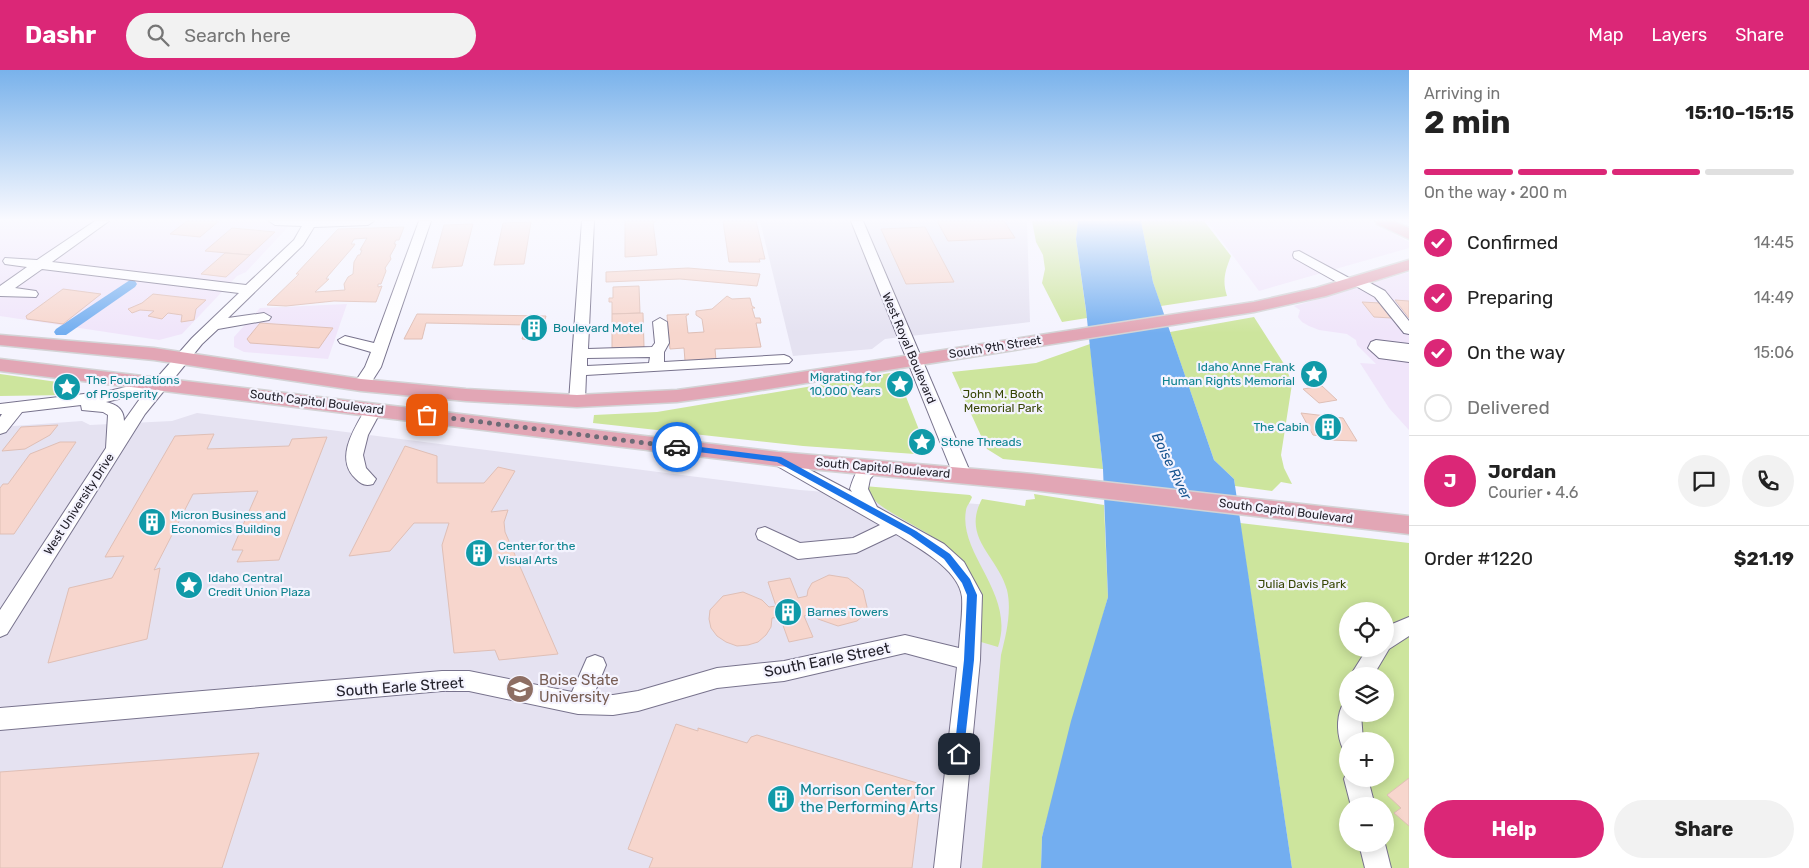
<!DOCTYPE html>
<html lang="en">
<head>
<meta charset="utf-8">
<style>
  :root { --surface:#fff; --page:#f2f2f2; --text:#222; --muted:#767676; --line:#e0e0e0; --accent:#db2777 }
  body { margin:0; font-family:Rubik,sans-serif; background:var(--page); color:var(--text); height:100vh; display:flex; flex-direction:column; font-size:19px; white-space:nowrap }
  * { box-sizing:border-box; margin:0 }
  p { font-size:16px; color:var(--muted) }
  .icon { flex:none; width:28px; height:28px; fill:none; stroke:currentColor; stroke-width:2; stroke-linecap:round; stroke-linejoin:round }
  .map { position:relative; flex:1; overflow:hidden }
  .sheet { display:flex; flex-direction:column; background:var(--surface); width:400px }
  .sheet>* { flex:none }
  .controls { position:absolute; left:1339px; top:532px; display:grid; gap:10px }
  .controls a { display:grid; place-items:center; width:55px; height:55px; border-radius:50%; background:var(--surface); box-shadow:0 2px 12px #0003; font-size:25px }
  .pin { position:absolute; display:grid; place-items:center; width:42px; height:42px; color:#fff; margin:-21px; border-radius:10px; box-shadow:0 2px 8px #0006 }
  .courier { position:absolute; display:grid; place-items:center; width:50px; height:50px; margin:-25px; border:4px solid #1a73e8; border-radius:50%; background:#fff; color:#222; box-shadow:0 1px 6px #0007 }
  .overview em { font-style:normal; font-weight:700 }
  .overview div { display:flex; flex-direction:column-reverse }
  .overview { display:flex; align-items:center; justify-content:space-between; height:85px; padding:0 15px }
  h1 { font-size:32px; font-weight:700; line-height:38px }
  .bar { display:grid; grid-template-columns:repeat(4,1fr); gap:8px 5px; align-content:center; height:60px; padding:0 15px }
  .bar i { height:6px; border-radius:4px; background:var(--line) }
  .bar .current { background:var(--accent) }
  .bar p { grid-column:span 4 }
  .line { display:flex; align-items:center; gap:12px; padding:0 15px; border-top:1px solid var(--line) }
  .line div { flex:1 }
  .round { display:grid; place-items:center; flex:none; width:52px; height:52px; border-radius:26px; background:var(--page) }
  ol { padding:0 15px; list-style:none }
  li { display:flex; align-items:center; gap:15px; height:55px }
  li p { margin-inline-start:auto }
  li .icon { padding:5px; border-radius:50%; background:var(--accent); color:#fff; stroke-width:4 }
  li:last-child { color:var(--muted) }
  li i { width:28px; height:28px; border:2px solid var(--line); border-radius:50% }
  .primary-button { display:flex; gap:10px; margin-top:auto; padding:10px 15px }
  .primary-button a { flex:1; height:58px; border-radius:30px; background:var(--accent); color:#fff; font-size:20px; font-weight:700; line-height:58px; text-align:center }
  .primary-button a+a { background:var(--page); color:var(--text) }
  header { display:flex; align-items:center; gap:30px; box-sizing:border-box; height:70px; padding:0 25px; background:var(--accent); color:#fff }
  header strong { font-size:24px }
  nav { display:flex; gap:28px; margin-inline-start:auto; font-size:18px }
  .search { width:350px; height:45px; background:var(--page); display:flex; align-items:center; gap:12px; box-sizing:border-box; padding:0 18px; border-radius:28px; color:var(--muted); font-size:19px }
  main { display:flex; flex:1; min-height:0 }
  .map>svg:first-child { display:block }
  .commercial { fill:#f0e5fa }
  .built { fill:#e5e2f1 }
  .green { fill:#cde59d; fill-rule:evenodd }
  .water { fill:#73aef0 }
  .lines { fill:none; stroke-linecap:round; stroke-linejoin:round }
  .canal { fill:#73aef0; fill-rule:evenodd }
  .building { fill:#f7d6cd; stroke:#dfbfb6; fill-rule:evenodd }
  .minor-casing { stroke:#78738d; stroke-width:2 }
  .major-casing { stroke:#d3d3d5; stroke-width:3 }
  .minor { fill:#fff; fill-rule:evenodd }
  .major { fill:#e2a6b5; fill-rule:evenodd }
  .route { fill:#1a73e8 }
  .done { stroke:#6d6b76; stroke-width:5; stroke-dasharray:0 9 }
  .labels { text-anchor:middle; stroke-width:4.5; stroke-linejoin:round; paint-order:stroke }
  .culture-label { font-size:12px; fill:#0d838f; stroke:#f4f3fe; text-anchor:start }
  .street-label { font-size:12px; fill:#24222c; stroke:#f4f3fe }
  .park-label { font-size:12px; fill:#374605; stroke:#f4f3fe }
  .water-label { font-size:14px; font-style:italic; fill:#16538f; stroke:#f4f3fe }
  .near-street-label { font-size:15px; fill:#24222c; stroke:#f4f3fe }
  .near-education-label { font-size:15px; fill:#785e54; stroke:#f4f3fe; text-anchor:start }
  .near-culture-label { font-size:15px; fill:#0d838f; stroke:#f4f3fe; text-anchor:start }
</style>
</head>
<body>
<header>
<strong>Dashr</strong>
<div class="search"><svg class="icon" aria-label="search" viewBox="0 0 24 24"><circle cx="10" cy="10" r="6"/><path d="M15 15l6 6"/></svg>Search here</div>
<nav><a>Map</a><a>Layers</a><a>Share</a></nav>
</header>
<main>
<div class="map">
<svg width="1409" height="798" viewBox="0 0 1409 798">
  <rect width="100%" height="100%" fill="#f4f3fe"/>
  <!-- commercial -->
  <g class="commercial">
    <polygon points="0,151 291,151 286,159 246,202 237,206 182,264 159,270 0,246"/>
    <polygon points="1207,151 1370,151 1409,172 1409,178 1259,221"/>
    <polygon points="1409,202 1409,360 1389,338 1360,293 1376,294 1357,275 1356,270 1347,264 1319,260 1309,256 1302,252 1298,247 1300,240 1294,236"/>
    <polygon points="347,234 328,289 244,282 234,277 234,267 260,238"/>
  </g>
  <!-- built -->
  <g class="built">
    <polygon points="760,151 1027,151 1030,252 885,269 872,279 793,286"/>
    <polygon points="197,343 800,420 1051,440 1031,798 0,798 0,357 82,351 90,355 172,351"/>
  </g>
  <!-- green -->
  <g class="green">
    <polygon points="1032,151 1078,151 1076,169 1087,248 1062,252 1042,213 1045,199 1043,185 1036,172"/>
    <path d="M1141,151H1204L1231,186C1225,201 1222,211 1227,226L1161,236L1153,212Z"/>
    <polygon points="1254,247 1286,297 1292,314 1281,385 1284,398 1292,414 1281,412 1272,421 1235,416 1234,409 1214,390 1170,262"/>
    <polygon points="1090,274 1103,399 1003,389 987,379 952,302 1036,293"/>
    <polygon points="890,303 899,309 925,375 915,384 803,376 593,353 594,345 657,342"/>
    <polygon points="0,304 79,315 68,325 0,326"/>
    <path d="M864,416L970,425L972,427C970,433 967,435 966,440C958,485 1016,523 998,577L981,572C986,500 963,483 904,450C886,439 875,435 864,416Z"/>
    <path d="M1034,424L1104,435L1108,527L1042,767L1041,798H982L1001,585C1006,565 1012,541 1007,520C998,486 961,468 982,429L1025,436L1026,430L1035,429Z"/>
    <path d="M1240,453L1409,473V798H1292ZM1348,541H1385V579H1348ZM1348,606H1385V644H1348ZM1348,671H1385V709H1348ZM1348,736H1385V774H1348Z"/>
  </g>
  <!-- water -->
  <polygon class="water" points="1078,151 1141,151 1153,212 1214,390 1234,409 1292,798 1041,798 1042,767 1071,651 1108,527 1103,399 1086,240 1076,169"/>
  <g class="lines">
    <!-- canal -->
    <polygon class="canal" points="130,210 135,211 137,214 135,217 66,265 56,265 54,262 56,259"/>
  </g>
  <!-- building -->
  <g class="building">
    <polygon points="187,151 219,151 200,167 170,164"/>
    <polygon points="625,151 656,151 653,153 657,185 625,187"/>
    <polygon points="723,151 756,151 765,189 759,189 760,192 729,192"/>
    <polygon points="937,151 1004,151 1015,168 948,171"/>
    <polygon points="531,152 524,194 494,195 503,153"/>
    <polygon points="473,154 462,196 432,198 444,155"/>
    <path d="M404,157L399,170H396L394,174H396L395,177L390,186L391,189L385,198L386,201L381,214H378V217L382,216L376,232L334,231L286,236L267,235L296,207L299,204H296L338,159ZM367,168L360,180H362L360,185H358L354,192L353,204L348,207L344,214L345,220L315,222L329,209H326L328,206L353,177L355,174H351L354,169Z"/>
    <polygon points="925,157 954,212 906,214 881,159"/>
    <polygon points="232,158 275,162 250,185 205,181"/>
    <polygon points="225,183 250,185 226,207 201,204"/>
    <polygon points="688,198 760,204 757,216 680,209 606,212 606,202"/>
    <polygon points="639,216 640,243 612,244 612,232 609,232 609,228 613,228 613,217"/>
    <polygon points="63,219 101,224 63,254 27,249 26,246"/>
    <polygon points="153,224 206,230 196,239 194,250 181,252 182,245 168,243 162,249 148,246 154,241 140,240 132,243 128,239 142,233"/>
    <polygon points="727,226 732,229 750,228 752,236 755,238 752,238 755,248 760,248 761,253 756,253 761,277 715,279 716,290 685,291 684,278 670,279 667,245 689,244 686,246 688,263 704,262 702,249 696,245 696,241 712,239"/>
    <polygon points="1395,230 1409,231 1409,248"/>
    <polygon points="1362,232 1380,233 1392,248 1374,247"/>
    <polygon points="643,243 644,277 612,278 612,244"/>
    <polygon points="417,244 546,246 539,270 522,269 527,255 426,253 422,269 404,269"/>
    <polygon points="260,253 333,258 319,278 250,273 247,269"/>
    <polygon points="1322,316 1337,330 1319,333 1303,319"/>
    <polygon points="1301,343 1343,348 1357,371 1329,370 1327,367 1313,365"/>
    <polygon points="58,355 50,365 25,379 2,381 21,357"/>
    <polygon points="214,364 207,379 289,376 292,369 327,367 279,490 237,492 243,480 232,480 258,421 193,424 154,500 160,498 147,569 48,593 69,518 112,508 124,486 105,487 175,366"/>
    <polygon points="60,372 76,372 14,464 0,464 0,418 3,414 8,414 30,384"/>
    <polygon points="405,376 437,386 437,413 484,413 498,397 515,401 491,442 508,440 504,452 505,462 558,584 499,590 495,580 454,583 442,475 449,453 414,453 390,481 349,486"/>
    <polygon points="829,505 848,508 863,520 867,537 864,545 857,551 838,556 818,549 814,543 804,546 813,567 789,572 780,547 772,548 771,557 766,565 758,572 748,575 737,576 726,572 717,566 711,558 709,549 710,540 723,526 743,522 762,530 769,537 776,536 768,512 790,508 798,528 807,526 808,520 812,513"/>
    <polygon points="676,654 698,661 698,658 747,673 751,667 757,665 917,713 914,731 920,733 912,798 649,798 653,788 628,779"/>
    <polygon points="259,683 222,798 0,798 0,702"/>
    <polygon points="1409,708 1409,756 1394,743 1401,738 1387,725"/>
  </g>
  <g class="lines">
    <!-- minor casing -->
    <g class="minor-casing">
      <g id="minor">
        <path d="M95,151H109L52,192L246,215L294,170L302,156L275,155L269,151H374L368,155L314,157L303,175L228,248L264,243L271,247L269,250L218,259L202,274L145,344L7,564L0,567V540L106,378L108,345L103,342L82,340L81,335L22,342L6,362L0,364V347L2,344H0V334L109,321L155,310L192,268L239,223L42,199L15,218L36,221L38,224L36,227L0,226V216L27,197L5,194L3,191L5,188L37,190ZM144,323L124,351C124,339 116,334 106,332Z"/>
        <polygon points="419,151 431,151 381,297 367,319 355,319 353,315 365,297 371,282 340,273 338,270 345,266 374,273"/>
        <path d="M582,151H594L588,279L652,277L655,273L653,252L660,248L667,252L669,273L664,282V292L784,285L789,287L792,290L789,293L586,305L585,331L583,335H571L569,331ZM650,287L649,293L587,296V288Z"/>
        <polygon points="851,151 863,151 971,404 968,409 962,410 956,409 953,404"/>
        <polygon points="1299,181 1351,209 1361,208 1385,221 1409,251 1409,264 1404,263 1375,227 1354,215 1344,216 1294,188 1293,185 1294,182"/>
        <polygon points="1376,270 1409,274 1409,292 1379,288 1368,278 1371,272"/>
        <path d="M374,334L380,335L382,339L368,365L363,385L366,398L376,409L373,414C366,416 362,415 356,409C333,388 356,356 368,335Z"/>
        <path d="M778,383L852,422L850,419C854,405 861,387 878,392L881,396L870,409L868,419L877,437L944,474L964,492L982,525L980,590L960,798H934L957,597L905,583L784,611L717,618L638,641L613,645L578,644L469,621H442L0,660V638L442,601H469L572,622L587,588L595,585L603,588L606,595L594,624L613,625L638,621L717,598L784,591L905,565L959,578C960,562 963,543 962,527C959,499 917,477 896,464L856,483L798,489L758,469L756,464L758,459L765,457L800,473L853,468L880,455L772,393L769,389L772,385Z"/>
        <polygon points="1409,547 1409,566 1389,579 1373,606 1350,606 1367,579 1385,579 1385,557"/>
        <path d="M1348,634V644H1361L1363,671H1348V681L1343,679C1337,666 1336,649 1342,636Z"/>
        <polygon points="1347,701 1348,709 1368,709 1375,736 1351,736 1344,709"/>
        <polygon points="1359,774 1385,774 1391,798 1365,798"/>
      </g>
    </g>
    <!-- major casing -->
    <g class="major-casing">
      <g id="major">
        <polygon points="1375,151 1393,151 1409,158 1409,169 1377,154"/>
        <polygon points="1409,190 1409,200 1326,226 1254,242 736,324 677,332 577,337 466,331 361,321 154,290 0,275 0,265 154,278 361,309 466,319 577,325 677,320 736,312 1254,232 1316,218"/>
        <polygon points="0,289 778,382 1032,404 1409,446 1409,464 1032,420 778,396 0,301"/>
      </g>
    </g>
    <!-- minor -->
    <use href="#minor" class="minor"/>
    <!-- major -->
    <use href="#major" class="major"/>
  </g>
  <!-- sky -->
  <linearGradient id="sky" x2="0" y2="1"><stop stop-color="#79b2eb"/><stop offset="0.57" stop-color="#fafaff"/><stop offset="1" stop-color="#fafaff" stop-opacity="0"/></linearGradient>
  <rect width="1409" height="263" fill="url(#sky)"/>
  <!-- route -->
  <polygon class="route" points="677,374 781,387 916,461 950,484 970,509 977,525 974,590 963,688 955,688 954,684 964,590 967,525 962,513 944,489 910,465 777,392 674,379 673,377"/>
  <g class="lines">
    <!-- done -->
    <polyline class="done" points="427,345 677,377"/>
  </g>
  <!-- icons -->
  <defs>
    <g id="building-disc" transform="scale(1.4375)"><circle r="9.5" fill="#0f9aa8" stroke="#f4f3fe"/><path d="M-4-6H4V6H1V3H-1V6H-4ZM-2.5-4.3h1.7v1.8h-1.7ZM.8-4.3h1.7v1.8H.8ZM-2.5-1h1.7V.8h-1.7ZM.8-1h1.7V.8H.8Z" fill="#fff"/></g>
    <g id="sight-disc" transform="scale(1.4375)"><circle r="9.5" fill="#0f9aa8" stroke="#f4f3fe"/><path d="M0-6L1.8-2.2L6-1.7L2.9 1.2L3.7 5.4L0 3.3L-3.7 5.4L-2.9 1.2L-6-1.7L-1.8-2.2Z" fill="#fff"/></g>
    <g id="university-disc" transform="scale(1.4375)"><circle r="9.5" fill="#8d6e63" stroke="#f4f3fe"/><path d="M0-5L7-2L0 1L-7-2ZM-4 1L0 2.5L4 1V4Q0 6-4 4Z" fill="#fff"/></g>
  </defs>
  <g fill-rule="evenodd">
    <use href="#building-disc" x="534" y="258"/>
    <use href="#sight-disc" x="1314" y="304"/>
    <use href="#sight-disc" x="900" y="314"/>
    <use href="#sight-disc" x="67" y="317"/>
    <use href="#building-disc" x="1328" y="357"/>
    <use href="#sight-disc" x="922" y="372"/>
    <use href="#building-disc" x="152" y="452"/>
    <use href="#building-disc" x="479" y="483"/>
    <use href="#sight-disc" x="189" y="515"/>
    <use href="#building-disc" x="788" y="542"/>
    <use href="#university-disc" x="520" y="619"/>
    <use href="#building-disc" x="781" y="729"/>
  </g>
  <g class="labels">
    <!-- culture labels -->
    <g class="culture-label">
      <text x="553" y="262">Boulevard Motel</text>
      <text x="1295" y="301" text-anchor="end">Idaho Anne Frank<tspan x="1295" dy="14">Human Rights Memorial</tspan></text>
      <text x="881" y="311" text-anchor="end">Migrating for<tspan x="881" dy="14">10,000 Years</tspan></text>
      <text x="86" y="314">The Foundations<tspan x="86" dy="14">of Prosperity</tspan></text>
      <text x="1309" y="361" text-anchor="end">The Cabin</text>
      <text x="941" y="376">Stone Threads</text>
      <text x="171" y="449">Micron Business and<tspan x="171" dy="14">Economics Building</tspan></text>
      <text x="498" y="480">Center for the<tspan x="498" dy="14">Visual Arts</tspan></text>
      <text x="208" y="512">Idaho Central<tspan x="208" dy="14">Credit Union Plaza</tspan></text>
      <text x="807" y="546">Barnes Towers</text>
    </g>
    <!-- street labels -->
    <g class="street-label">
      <text transform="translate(995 277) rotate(-9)" y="4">South 9th Street</text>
      <text transform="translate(909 278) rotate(67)" y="4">West Royal Boulevard</text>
      <text transform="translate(317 332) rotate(7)" y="4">South Capitol Boulevard</text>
      <text transform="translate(883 398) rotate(5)" y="4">South Capitol Boulevard</text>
      <text transform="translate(79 434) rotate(-57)" y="4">West University Drive</text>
      <text transform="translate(1286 441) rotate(7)" y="4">South Capitol Boulevard</text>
    </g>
    <!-- park labels -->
    <g class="park-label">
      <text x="1003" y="328">John M. Booth<tspan x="1003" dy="14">Memorial Park</tspan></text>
      <text x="1302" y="518">Julia Davis Park</text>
    </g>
    <!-- water labels -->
    <g class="water-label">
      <text transform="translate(1172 396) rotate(64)" y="5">Boise River</text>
    </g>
    <!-- near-street labels -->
    <g class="near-street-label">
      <text transform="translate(827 590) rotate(-11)" y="5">South Earle Street</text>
      <text transform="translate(400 617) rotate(-4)" y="5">South Earle Street</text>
    </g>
    <!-- near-education labels -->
    <g class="near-education-label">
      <text x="539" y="615">Boise State<tspan x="539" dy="17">University</tspan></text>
    </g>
    <!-- near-culture labels -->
    <g class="near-culture-label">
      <text x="800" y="725">Morrison Center for<tspan x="800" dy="17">the Performing Arts</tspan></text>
    </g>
  </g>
</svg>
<div class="controls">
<a><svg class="icon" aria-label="locate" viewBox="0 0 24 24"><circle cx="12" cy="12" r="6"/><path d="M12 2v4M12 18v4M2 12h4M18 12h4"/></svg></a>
<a><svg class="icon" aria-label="layers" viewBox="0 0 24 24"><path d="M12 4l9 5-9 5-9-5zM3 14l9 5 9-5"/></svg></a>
<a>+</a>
<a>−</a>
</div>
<div class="pin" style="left:427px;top:345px;background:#ea580c"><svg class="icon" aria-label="bag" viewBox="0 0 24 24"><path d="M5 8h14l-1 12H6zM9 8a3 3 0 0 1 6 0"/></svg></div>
<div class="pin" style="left:959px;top:684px;background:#1f2937"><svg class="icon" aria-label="home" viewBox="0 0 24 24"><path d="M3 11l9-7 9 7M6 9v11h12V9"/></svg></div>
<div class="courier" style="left:677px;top:377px"><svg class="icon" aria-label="car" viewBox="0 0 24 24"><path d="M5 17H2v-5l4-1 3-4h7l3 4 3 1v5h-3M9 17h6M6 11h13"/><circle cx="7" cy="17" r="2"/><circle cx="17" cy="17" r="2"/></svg></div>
</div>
<section class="sheet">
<div class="overview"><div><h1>2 min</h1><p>Arriving in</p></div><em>15:10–15:15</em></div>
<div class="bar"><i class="current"></i><i class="current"></i><i class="current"></i><i></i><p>On the way · 200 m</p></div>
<ol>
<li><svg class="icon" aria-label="check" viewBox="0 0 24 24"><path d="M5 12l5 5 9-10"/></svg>Confirmed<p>14:45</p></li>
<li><svg class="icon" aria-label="check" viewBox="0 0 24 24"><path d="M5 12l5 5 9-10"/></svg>Preparing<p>14:49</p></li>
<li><svg class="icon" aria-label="check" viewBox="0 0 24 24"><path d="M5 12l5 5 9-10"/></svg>On the way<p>15:06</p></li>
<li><i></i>Delivered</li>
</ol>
<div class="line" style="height:90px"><b class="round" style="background:var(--accent);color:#fff">J</b><div><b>Jordan</b><p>Courier · 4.6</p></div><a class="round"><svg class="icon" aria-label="chat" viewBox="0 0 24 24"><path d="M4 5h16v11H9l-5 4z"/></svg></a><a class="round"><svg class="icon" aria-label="phone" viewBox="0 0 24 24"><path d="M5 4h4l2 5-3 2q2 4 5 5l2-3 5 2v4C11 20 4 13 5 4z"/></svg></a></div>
<div class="line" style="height:65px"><div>Order #1220</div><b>$21.19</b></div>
<div class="primary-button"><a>Help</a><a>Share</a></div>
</section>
</main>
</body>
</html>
